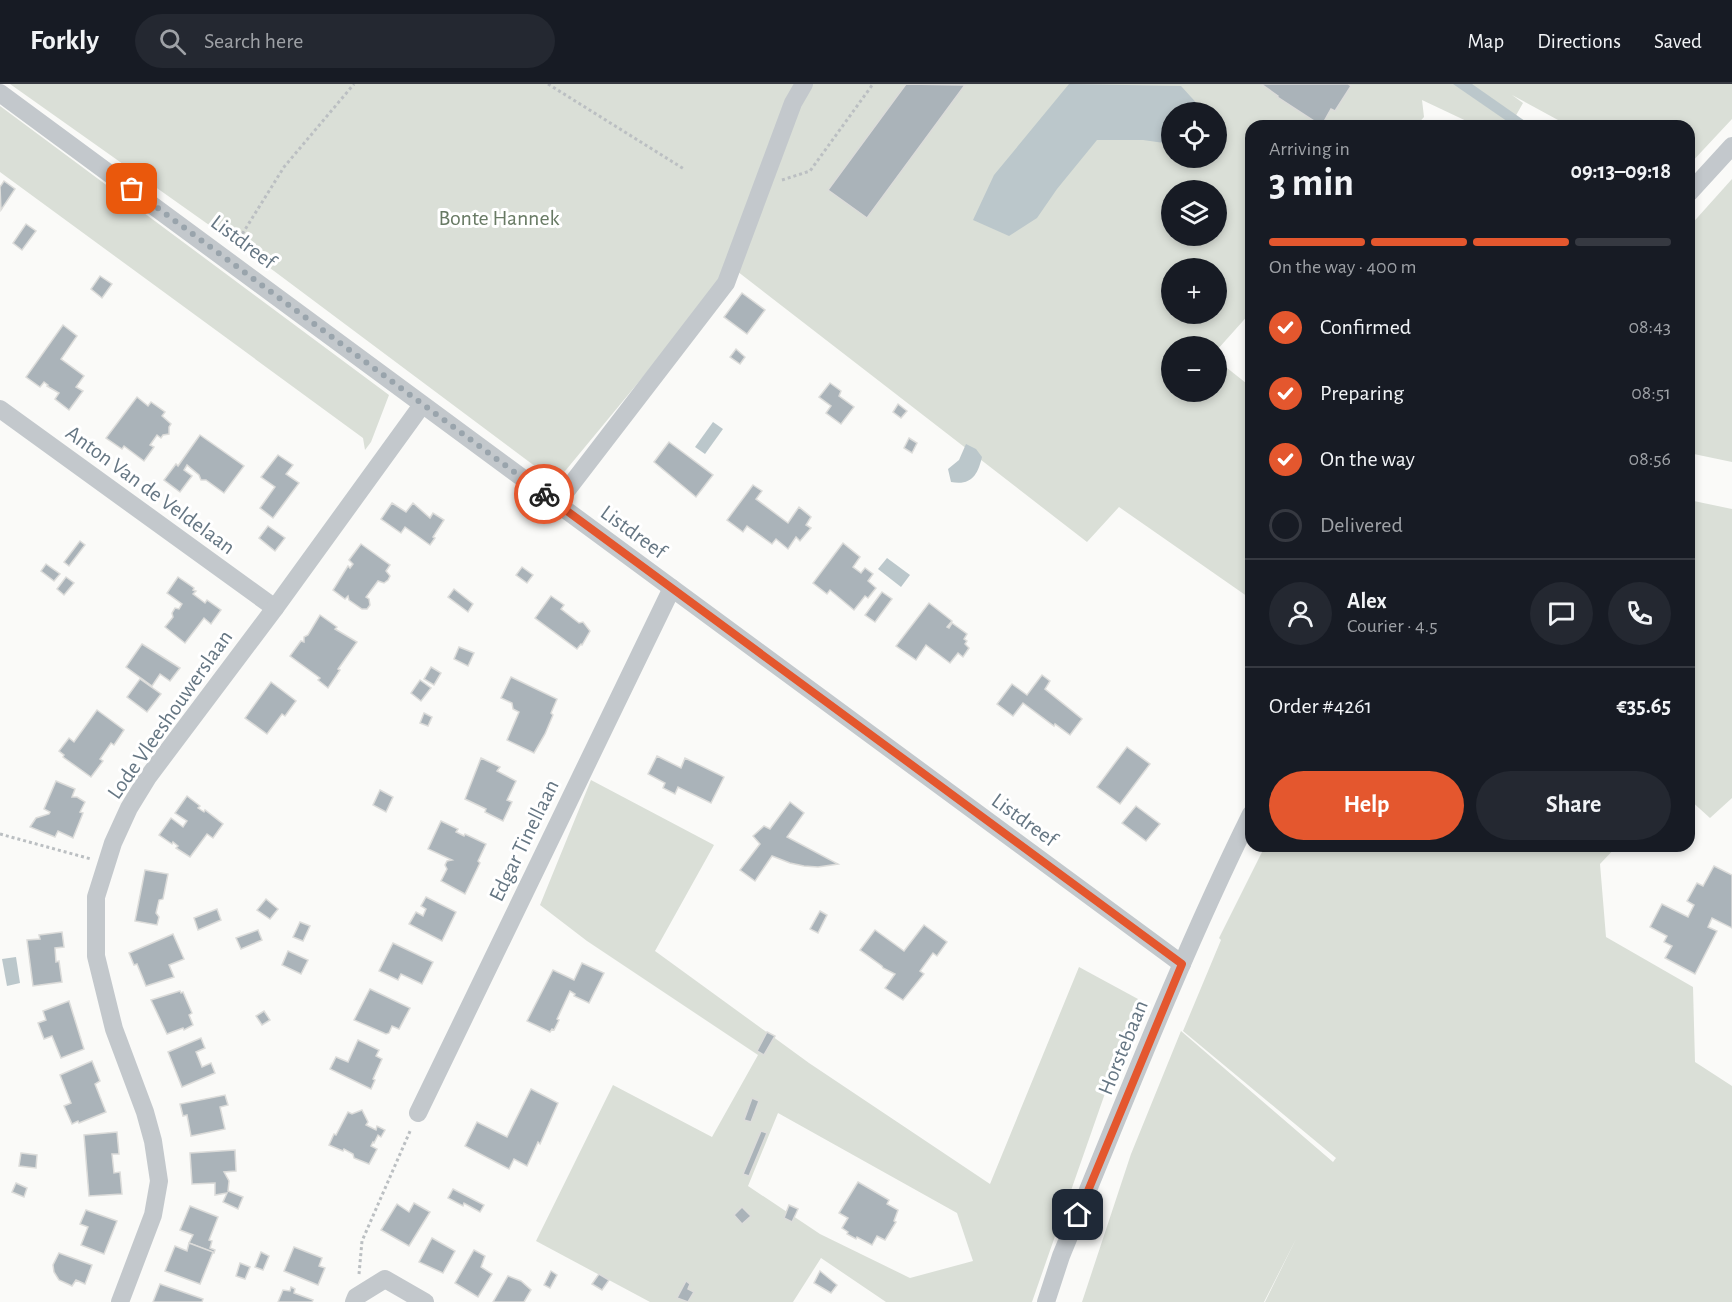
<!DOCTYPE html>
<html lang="en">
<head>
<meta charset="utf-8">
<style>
  :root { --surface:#171b24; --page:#242831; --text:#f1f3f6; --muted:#9ea1a6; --line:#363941; --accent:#e4572e }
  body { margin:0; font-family:"Alegreya Sans",sans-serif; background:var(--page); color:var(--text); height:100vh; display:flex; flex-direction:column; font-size:22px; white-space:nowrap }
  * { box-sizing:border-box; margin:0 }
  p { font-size:20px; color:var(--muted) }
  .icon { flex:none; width:33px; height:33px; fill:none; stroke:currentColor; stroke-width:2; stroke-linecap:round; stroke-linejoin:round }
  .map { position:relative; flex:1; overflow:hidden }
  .side { position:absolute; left:1245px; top:36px; width:450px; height:732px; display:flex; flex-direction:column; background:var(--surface); border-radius:18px; box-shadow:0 3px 9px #0003 }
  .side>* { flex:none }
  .tools { position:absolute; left:1161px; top:18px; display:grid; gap:12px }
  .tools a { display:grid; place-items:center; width:66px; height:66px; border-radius:50%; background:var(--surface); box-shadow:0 3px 9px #0003; font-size:30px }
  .pin { position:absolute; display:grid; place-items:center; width:51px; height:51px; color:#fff; margin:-26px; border-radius:12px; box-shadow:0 3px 9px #0006 }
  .courier { position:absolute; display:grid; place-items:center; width:60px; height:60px; margin:-30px; border:4px solid #e4572e; border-radius:50%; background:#fff; color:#222; box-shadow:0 2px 8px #0007 }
  .head em { font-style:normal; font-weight:700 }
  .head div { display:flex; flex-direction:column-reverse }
  .head { display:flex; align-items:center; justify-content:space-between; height:102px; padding:0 24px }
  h1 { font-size:39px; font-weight:700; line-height:45px }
  .bar { display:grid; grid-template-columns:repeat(4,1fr); gap:9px 6px; align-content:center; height:72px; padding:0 24px }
  .bar i { height:8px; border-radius:4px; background:var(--line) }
  .bar .selected { background:var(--accent) }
  .bar p { grid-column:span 4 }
  .line { display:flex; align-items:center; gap:15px; padding:0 24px; border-top:2px solid var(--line) }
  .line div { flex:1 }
  .round { display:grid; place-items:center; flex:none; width:63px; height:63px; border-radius:32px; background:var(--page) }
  ol { padding:0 24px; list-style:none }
  li { display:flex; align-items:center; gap:18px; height:66px }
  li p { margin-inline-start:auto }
  li .icon { padding:6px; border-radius:50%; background:var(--accent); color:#fff; stroke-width:4 }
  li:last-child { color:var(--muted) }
  li i { width:33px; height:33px; border:3px solid var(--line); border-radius:50% }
  .primary-button { display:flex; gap:12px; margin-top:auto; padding:12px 24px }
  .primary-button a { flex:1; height:69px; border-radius:36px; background:var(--accent); color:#fff; font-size:24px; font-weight:700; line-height:69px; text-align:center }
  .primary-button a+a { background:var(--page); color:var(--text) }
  header { display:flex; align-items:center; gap:36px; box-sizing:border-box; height:84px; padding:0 30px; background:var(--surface); border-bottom:2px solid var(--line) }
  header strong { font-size:28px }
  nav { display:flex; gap:33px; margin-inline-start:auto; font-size:21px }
  .search { width:420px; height:54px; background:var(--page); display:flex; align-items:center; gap:15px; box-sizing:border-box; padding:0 21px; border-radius:33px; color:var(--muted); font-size:22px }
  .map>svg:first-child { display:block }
  .green { fill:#dadfd7; fill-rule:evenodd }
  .water { fill:#bbc7cb }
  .building { fill:#aab3b9; stroke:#dcdcda; stroke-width:1.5 }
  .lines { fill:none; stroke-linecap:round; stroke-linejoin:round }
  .path { stroke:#bbbfc2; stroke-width:3; stroke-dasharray:3 3; stroke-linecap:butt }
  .minor { stroke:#c3c8cc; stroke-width:18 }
  .done { stroke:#99a4ac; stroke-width:6; stroke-dasharray:0 10.8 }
  .route { stroke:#e4572e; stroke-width:8 }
  .labels { text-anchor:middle; stroke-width:6; stroke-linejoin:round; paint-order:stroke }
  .park-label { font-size:22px; fill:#687a64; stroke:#fff }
  .street-label { font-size:22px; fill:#657683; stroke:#fff }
</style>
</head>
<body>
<header>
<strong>Forkly</strong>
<div class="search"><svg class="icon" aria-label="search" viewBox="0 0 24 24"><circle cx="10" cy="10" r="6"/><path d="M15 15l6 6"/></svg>Search here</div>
<nav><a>Map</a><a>Directions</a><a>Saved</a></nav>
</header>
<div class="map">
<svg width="1732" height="1218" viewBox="0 0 1732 1218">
  <rect width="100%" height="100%" fill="#fafaf8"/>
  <!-- green -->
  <g class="green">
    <path d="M10,0H1732V35L1689,81V42H1569L1512,11L1523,19L1510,42H1477L1422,16L1424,33L1416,42H1251V228L1217,266L1216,262H1172V308H1216L1217,276L1251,303V515L1119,423L1087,458L733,184L556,398L274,187ZM1172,28H1216V74H1172ZM1172,106H1216V152H1172ZM1172,184H1216V230H1172Z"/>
    <polygon points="0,22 389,311 371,358 365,366 363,354 0,88"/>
    <polygon points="1732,95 1732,378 1689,369 1689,143"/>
    <polygon points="1689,416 1732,425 1732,714 1710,734 1689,715"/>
    <path d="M591,696L714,761L655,867L809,979L990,1100L1079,883L1138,915L1032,1218H886L821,1174L793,1218H650L536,1157L613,1001L712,1053L758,971L587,857L540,821ZM778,1029L957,1129L973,1177L910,1194L820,1150L748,1102Z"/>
    <polygon points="1265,762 1617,762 1600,780 1606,853 1693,903 1695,978 1732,1002 1732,1218 1265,1218 1296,1155 1264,1218 1082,1218 1131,1070 1181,947 1333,1078 1336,1074 1183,947 1221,856 1219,854"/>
  </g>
  <!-- water -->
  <g class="water">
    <polygon points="1069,0 1181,2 1201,24 1201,28 1172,28 1171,60 1143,56 1097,56 1057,105 1037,134 1009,152 973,136 994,91"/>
    <polygon points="1453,0 1472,0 1532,42 1514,42"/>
    <polygon points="713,338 723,345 705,370 695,363"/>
    <path d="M966,360L976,365L982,373C978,390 972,402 951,398L948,385L959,376Z"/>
    <polygon points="887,474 910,491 901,503 878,485"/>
    <polygon points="16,873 20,899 7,902 2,875"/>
  </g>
  <!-- building -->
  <g class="building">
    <polygon points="906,0 965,1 867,134 828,106"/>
    <polygon points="1261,0 1348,0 1351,2 1335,27 1331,25 1322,41 1320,41 1277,13 1278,12"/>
    <polygon points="4,97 15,105 1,126 0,103"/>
    <polygon points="26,140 36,147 22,166 13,159"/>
    <polygon points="100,192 112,200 102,214 91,205"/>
    <polygon points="742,209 765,226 747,250 724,233"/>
    <polygon points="63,241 77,252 61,275 84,292 76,303 83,307 69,326 55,315 59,309 47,302 48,301 44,298 40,303 26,293"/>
    <polygon points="736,265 745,273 740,280 730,273"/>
    <polygon points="830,299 841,307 839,312 854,323 841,340 826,329 831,322 819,313"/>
    <polygon points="137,313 148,322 151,318 165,328 162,332 171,340 169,343 169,350 163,351 161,354 157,351 150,361 154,363 144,377 124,362 122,365 106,354"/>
    <polygon points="898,320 907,327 901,334 893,328"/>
    <polygon points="200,351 244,382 224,409 206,396 201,396 199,391 187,381 184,386 192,392 180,408 164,396 176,380 178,382"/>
    <polygon points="909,354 917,359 912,369 904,364"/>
    <polygon points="669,358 713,391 696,413 654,378"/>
    <polygon points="278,371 293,381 286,390 299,399 273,434 260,424 275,403 261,393"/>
    <polygon points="753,401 762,407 756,415 788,439 799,423 811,433 806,441 811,444 800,457 796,453 788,465 776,455 772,460 747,442 743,448 727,436"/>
    <polygon points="392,419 406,428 413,419 430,434 433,429 444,436 433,453 435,454 430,461 405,443 401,449 381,435"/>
    <polygon points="268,442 285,454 275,467 259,454"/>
    <polygon points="80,457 85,461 69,482 64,478"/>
    <polygon points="843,459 860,473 853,483 861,489 865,484 873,490 868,497 876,504 868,514 865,512 854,526 830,506 827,510 813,499"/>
    <polygon points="361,460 390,481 386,487 390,492 388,496 384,499 378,497 366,513 369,515 370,521 367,525 362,525 349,516 348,512 345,515 333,506 348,482 350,484 353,480 349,476"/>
    <polygon points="46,480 60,490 54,497 41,487"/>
    <polygon points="522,483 533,491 527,499 516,491"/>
    <polygon points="66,493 74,499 64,511 57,505"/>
    <polygon points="178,493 194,504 193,506 196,507 193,510 205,519 207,516 221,526 211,540 204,534 185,559 165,543 173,533 172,529 175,524 179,525 182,520 167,509"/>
    <polygon points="454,505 473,520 468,528 448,513"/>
    <polygon points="882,508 892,515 875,538 865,531"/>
    <polygon points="551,512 564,521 561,525 579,539 583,538 590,547 582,561 581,560 577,565 535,534"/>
    <polygon points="929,519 952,537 947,543 949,544 952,539 967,550 964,555 967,557 965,560 969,564 963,573 958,569 950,579 926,561 916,576 896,562"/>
    <polygon points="320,531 337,543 335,545 357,558 338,585 340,586 328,604 318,596 320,594 290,572 301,557 304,558 304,553 308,551"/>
    <polygon points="142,560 180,584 170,597 160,590 152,602 126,583"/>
    <polygon points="459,563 474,569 468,582 454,575"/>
    <polygon points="431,583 441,589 434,601 424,595"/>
    <polygon points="1042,591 1050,597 1045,605 1082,635 1070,651 1055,640 1054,642 1023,619 1013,632 997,620 1012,600 1027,611"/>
    <polygon points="511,593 557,615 551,629 553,631 545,650 534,669 507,656 519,628 513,625 512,619 501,614"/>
    <polygon points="140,595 161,610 147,628 127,613"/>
    <polygon points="420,596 431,604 421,617 411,609"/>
    <polygon points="271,598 296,617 285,632 282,630 267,650 245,634"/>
    <polygon points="97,626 124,646 114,661 111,659 100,675 103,677 91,693 63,673 64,671 59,667 69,654 74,658"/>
    <polygon points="424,629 432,633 428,642 420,639"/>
    <polygon points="1127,663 1150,680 1120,720 1097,703"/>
    <polygon points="657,672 681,684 685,674 724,693 711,719 678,703 675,710 663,704 665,699 648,690"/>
    <polygon points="481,674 500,683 497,687 516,697 507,716 512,718 503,737 485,728 486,725 465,715"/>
    <polygon points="56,697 75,705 72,713 77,713 85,718 80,728 83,729 73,754 58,747 55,753 30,743 36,734 49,730 50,728 44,725"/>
    <polygon points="380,706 393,713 386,728 373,721"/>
    <polygon points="187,712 200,722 198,724 204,728 205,726 223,740 213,754 207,750 190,773 176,764 178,762 173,758 172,760 159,751 171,734 183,743 187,737 175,729"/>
    <polygon points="790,718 804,729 787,753 838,780 818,783 804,782 790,779 772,772 755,797 740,786 760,760 753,752 764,742 770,745"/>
    <polygon points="1136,722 1160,740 1146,757 1122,739"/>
    <polygon points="441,737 458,745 456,748 464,752 465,750 486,760 478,777 480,779 465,810 441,797 447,785 445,781 447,777 452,776 428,765"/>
    <polygon points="1714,782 1732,791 1732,844 1712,834 1708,843 1717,847 1695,890 1665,874 1672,862 1664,858 1667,852 1650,843 1662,820 1688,833 1694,821 1687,817 1697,799 1703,802"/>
    <polygon points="145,786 168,790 163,815 159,816 156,829 159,833 157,841 135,837"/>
    <polygon points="426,813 456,828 442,857 409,840 416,828 423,832 426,825 421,822"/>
    <polygon points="266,815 278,825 270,835 257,826"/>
    <polygon points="217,825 221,836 198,846 194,834"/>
    <polygon points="820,827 827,831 818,849 810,845"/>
    <polygon points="300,838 310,842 303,857 293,853"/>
    <polygon points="924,841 947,858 937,872 933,869 920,887 924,890 903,916 885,904 895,890 883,884 882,882 860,866 875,846 904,867"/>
    <polygon points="258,846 262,856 241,865 236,854"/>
    <polygon points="62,848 64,863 55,864 56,878 59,877 62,898 33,902 27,856 40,855 39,851"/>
    <polygon points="173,850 184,875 169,881 174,893 146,902 137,880 134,881 129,869"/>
    <polygon points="393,859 433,878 422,900 401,890 398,896 379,887"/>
    <polygon points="288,867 308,876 301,890 282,881"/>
    <polygon points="582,879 604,889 589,919 574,912 575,910 570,907 557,935 559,936 554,946 552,945 550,948 527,937 553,886 574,896"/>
    <polygon points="370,905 410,924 399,945 392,942 389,949 386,950 354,936"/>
    <polygon points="180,907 181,909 183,908 192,929 189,931 193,941 184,946 183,944 167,950 151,916"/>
    <polygon points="69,917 84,965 61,974 52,952 44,955 38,939 46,936 43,927"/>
    <polygon points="264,927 270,936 262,941 256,932"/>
    <polygon points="767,948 775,952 764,971 757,967"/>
    <polygon points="201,954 205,964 196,968 202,983 211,979 215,989 182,1003 168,968"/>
    <polygon points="358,956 379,966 376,972 382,975 373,995 375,996 371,1005 330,985 336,973 348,978"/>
    <polygon points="92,977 100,997 95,1000 106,1028 79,1039 78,1037 72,1040 64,1022 71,1019 60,991"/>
    <polygon points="531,1005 558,1019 540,1060 538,1058 527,1082 514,1075 509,1085 465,1062 477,1038 507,1053"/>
    <polygon points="225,1011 228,1021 220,1023 225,1045 191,1052 187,1031 183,1032 180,1020"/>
    <polygon points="752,1014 759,1017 751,1038 744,1036"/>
    <polygon points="362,1026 368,1038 366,1041 376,1046 377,1042 385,1046 381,1053 378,1051 374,1059 373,1058 371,1062 377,1065 369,1080 354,1074 353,1070 344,1065 343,1067 329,1061 334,1050 336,1051 348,1028 352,1030"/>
    <polygon points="761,1047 767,1049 749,1092 743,1090"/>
    <polygon points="117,1048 119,1070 112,1070 114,1089 120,1088 122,1110 89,1112 84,1051"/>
    <polygon points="235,1066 236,1087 224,1088 229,1097 228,1107 243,1113 238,1125 223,1118 227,1109 215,1111 215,1099 192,1100 190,1069"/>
    <polygon points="21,1069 37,1071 36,1084 19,1082"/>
    <polygon points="858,1098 889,1116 887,1120 898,1126 894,1137 896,1138 885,1156 877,1152 872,1161 857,1153 856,1155 847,1150 848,1148 842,1144 848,1134 839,1129"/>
    <polygon points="16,1099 27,1104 24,1113 12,1108"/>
    <polygon points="453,1105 484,1121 480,1128 464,1119 463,1122 448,1114"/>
    <polygon points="414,1119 430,1128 409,1162 381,1146 397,1120 409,1128"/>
    <polygon points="789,1121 798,1125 792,1138 784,1134"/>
    <polygon points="190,1122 218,1133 209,1156 212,1157 210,1164 215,1166 214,1169 189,1159 193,1151 180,1146"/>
    <polygon points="742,1123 751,1132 742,1140 734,1131"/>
    <polygon points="86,1126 117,1137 104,1170 81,1161 88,1143 80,1140"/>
    <polygon points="432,1154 455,1167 443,1189 419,1178"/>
    <polygon points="189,1159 213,1168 200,1200 165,1187 175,1162 187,1167"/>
    <polygon points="294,1163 322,1174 319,1182 325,1184 318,1201 284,1187"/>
    <polygon points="474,1166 485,1172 481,1183 492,1190 478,1213 455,1199"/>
    <polygon points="261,1168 269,1172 263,1186 255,1183"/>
    <polygon points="59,1169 92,1181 85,1200 76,1196 72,1202 70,1201 59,1196 54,1188 53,1181"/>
    <polygon points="240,1179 250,1183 245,1195 236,1192"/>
    <polygon points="551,1187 557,1191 550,1204 544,1201"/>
    <polygon points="820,1187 837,1201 831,1209 814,1199"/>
    <polygon points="599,1190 609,1196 602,1206 592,1200"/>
    <polygon points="508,1192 521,1197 531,1206 524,1218 493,1218"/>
    <polygon points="686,1197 690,1200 688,1205 694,1208 688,1218 677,1214"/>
    <polygon points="160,1200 203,1215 202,1218 153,1218"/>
    <polygon points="291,1203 295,1205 294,1209 313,1216 312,1218 278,1218 283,1206 290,1207"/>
  </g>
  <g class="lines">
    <!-- path -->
    <g class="path">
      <polyline points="548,0 684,85"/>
      <polyline points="782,96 810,87 873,0"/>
      <polyline points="236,160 284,83 354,0"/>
      <polyline points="0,750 91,775"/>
      <polyline points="359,1190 362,1157 411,1045"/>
    </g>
    <!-- minor -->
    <g class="minor">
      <polyline points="0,9 1182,880"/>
      <polyline points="1689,109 1732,62"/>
      <polyline points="0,325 275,524"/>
      <polyline points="557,419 726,199 793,19 804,0"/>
      <polyline points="418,1029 672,504"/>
      <polyline points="120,1218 153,1131 159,1097 153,1057 145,1028 114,945 96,872 96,813 113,759 129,724 148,693 275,524 422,321"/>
      <polyline points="354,1218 356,1213 385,1195 425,1218"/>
      <path d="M1046,1218L1061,1172C1122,1024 1180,874 1251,730"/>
    </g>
  </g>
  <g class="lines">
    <!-- done -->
    <polyline class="done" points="132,105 544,410"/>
    <!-- route -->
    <polyline class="route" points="544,410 1182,880 1078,1131"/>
  </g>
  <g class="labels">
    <!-- park labels -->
    <g class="park-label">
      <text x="499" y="141">Bonte Hannek</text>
    </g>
    <!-- street labels -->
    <g class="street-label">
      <text transform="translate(244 157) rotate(37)" y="8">Listdreef</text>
      <text transform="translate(151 405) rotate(36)" y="8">Anton Van de Veldelaan</text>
      <text transform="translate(634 447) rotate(36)" y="8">Listdreef</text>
      <text transform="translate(169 630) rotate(-55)" y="8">Lode Vleeshouwerslaan</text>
      <text transform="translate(1025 735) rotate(36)" y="8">Listdreef</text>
      <text transform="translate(523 756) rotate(-64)" y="8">Edgar Tinellaan</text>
      <text transform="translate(1122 963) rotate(-68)" y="8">Horstebaan</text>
    </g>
  </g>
</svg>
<div class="tools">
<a><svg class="icon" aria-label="locate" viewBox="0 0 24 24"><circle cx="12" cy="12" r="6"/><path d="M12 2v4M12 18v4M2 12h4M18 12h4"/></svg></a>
<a><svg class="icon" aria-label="layers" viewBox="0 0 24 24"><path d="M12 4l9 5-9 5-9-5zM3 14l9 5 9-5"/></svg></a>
<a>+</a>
<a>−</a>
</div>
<div class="pin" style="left:132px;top:105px;background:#ea580c"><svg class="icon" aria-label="bag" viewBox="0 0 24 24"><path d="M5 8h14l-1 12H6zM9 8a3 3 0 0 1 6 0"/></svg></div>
<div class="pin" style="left:1078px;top:1131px;background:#1f2937"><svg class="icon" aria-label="home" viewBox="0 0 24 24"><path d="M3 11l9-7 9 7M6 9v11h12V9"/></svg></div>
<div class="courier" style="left:544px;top:410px"><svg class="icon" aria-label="bike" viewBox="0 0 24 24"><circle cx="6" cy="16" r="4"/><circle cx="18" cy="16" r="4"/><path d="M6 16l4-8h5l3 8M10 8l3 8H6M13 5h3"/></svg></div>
<section class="side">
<div class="head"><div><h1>3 min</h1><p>Arriving in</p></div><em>09:13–09:18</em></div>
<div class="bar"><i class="selected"></i><i class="selected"></i><i class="selected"></i><i></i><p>On the way · 400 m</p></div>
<ol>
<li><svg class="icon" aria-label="check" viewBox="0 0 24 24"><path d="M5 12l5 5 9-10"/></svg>Confirmed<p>08:43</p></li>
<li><svg class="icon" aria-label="check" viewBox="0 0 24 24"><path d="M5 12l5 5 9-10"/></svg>Preparing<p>08:51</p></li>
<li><svg class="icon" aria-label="check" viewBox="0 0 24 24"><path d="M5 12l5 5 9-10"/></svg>On the way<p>08:56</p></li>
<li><i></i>Delivered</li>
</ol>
<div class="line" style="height:108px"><a class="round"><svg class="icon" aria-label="person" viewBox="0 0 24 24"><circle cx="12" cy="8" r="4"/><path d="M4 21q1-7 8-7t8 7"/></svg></a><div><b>Alex</b><p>Courier · 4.5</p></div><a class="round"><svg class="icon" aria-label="chat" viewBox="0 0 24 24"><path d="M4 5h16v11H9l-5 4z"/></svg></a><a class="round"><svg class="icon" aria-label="phone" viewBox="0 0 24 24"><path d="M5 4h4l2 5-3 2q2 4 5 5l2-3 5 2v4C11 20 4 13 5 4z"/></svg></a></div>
<div class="line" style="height:78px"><div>Order #4261</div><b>€35.65</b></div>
<div class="primary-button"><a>Help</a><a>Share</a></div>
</section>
</div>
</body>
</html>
